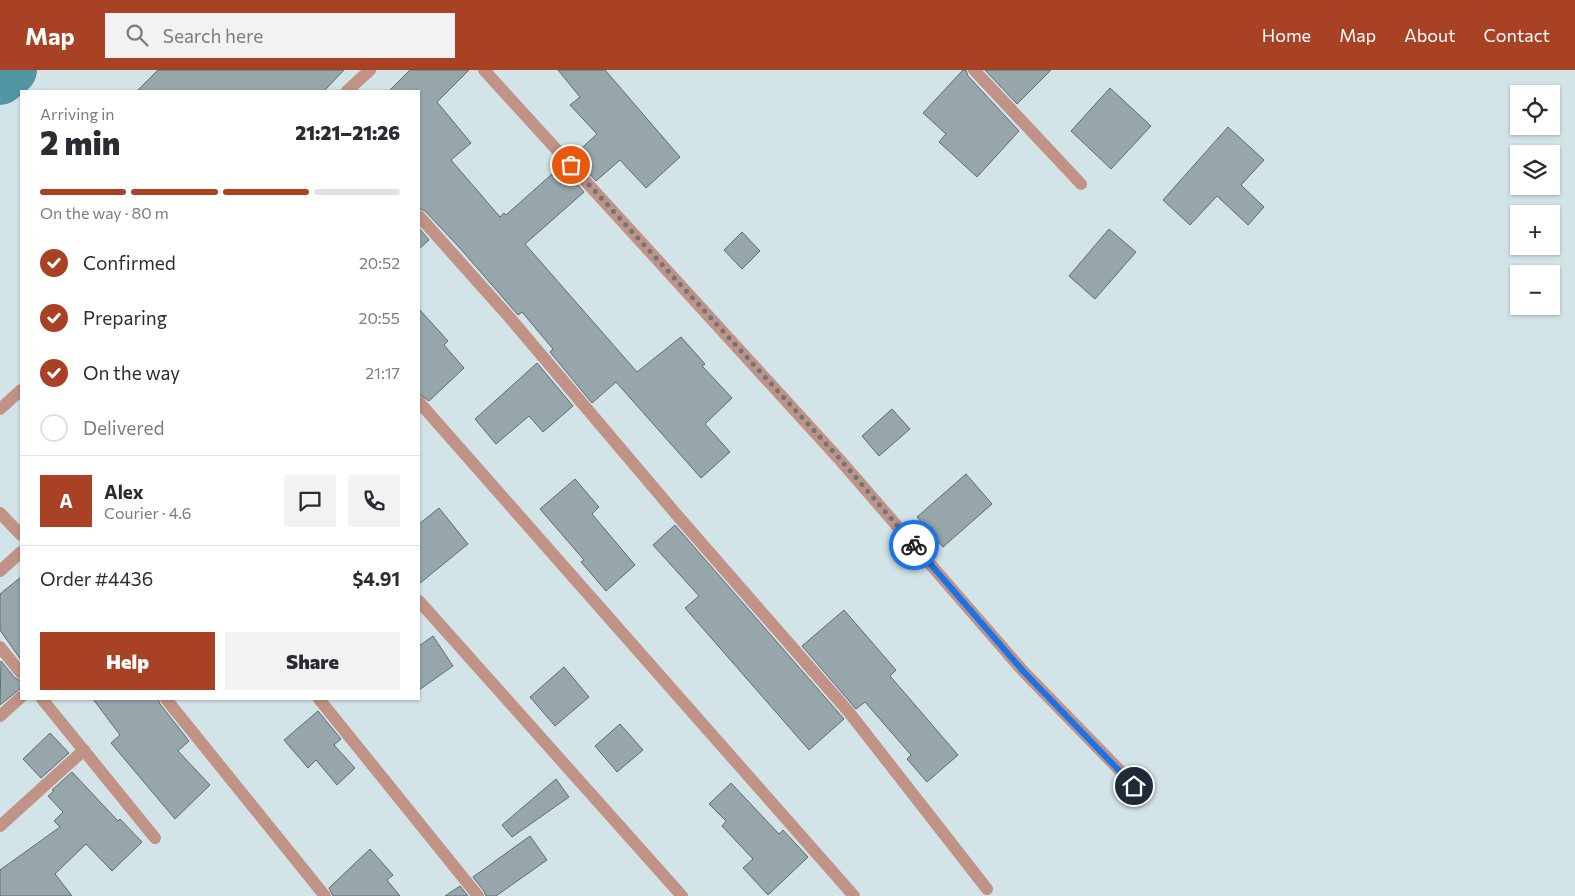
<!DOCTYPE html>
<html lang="en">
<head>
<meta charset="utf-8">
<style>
  :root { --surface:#fff; --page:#f2f2f3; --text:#2b2b33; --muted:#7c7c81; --line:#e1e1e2; --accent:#a94125 }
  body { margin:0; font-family:Commissioner,sans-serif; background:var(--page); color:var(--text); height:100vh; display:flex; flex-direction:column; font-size:19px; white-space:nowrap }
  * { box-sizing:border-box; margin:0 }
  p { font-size:16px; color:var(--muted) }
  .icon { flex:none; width:28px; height:28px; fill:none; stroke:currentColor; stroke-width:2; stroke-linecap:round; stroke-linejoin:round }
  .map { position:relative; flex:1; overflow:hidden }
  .drawer { position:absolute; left:20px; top:20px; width:400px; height:610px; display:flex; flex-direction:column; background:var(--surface); border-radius:0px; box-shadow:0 1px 4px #0004 }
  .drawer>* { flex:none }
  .buttons { position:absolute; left:1510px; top:15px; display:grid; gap:10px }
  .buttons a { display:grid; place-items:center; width:50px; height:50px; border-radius:0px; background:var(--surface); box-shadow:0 1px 4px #0004; font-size:25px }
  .pin { position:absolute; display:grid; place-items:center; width:42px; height:42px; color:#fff; margin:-21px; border:2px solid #fff; border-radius:50%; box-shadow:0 1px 5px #0007 }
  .courier { position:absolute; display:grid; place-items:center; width:50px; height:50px; margin:-25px; border:4px solid #1a73e8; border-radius:50%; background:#fff; color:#222; box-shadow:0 1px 6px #0007 }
  .head em { font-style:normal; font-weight:800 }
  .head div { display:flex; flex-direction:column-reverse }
  .head { display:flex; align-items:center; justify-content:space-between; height:85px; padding:0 20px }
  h1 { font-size:32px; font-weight:800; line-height:38px }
  .bar { display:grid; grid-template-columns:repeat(4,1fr); gap:8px 5px; align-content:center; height:60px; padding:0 20px }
  .bar i { height:6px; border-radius:4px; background:var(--line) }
  .bar .on { background:var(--accent) }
  .bar p { grid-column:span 4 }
  .line { display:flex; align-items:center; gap:12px; padding:0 20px; border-top:1px solid var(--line) }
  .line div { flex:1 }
  .round { display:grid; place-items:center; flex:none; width:52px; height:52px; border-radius:0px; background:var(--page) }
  ol { padding:0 20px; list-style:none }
  li { display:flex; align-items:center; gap:15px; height:55px }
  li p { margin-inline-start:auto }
  li .icon { padding:5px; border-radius:50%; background:var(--accent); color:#fff; stroke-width:4 }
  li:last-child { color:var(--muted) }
  li i { width:28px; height:28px; border:2px solid var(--line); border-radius:50% }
  .cta { display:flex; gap:10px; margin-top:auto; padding:10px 20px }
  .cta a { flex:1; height:58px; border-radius:0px; background:var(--accent); color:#fff; font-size:20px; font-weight:800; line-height:58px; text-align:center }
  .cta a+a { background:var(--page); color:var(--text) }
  header { display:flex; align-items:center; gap:30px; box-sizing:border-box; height:70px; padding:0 25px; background:var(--accent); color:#fff }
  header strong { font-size:24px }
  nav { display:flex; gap:28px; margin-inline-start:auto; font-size:18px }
  .search { width:350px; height:45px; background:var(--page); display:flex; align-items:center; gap:12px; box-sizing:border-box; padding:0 18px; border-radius:0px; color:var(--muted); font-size:19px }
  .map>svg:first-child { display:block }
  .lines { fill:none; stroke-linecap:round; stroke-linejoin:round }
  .river { stroke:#5296a6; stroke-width:50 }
  .building { fill:#96a6aa; stroke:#5d6c70 }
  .minor { stroke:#c19286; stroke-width:12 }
  .done { stroke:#6c777a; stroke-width:5; stroke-dasharray:0 9 }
  .route { stroke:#1a73e8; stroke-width:6 }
</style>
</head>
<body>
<header>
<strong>Map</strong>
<div class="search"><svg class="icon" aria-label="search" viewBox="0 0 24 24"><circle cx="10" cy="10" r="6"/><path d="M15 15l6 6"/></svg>Search here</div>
<nav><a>Home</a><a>Map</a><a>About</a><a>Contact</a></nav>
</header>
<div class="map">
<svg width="1575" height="826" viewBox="0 0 1575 826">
  <rect width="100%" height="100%" fill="#d3e4e8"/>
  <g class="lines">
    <!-- river -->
    <polyline class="river" points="0,10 12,0"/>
  </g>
  <!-- building -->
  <g class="building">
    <polygon points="158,0 344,0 324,21 137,21"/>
    <polygon points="410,0 469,0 437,32 471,73 451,90 500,147 504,143 506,145 561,96 584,122 525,174 637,302 681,267 705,294 702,296 732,328 705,354 730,382 701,408 616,312 592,333 550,282 553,279 522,242 518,245 458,176 425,141 419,138 419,21 389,21"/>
    <polygon points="558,0 605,0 680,87 646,118 620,90 596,111 573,86 597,64 570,35 580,27"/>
    <polygon points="963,0 966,0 968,6 1019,61 977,107 939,72 946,64 923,43"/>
    <polygon points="985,0 1051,0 1017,34"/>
    <polygon points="1110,18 1151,56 1111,99 1071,61"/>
    <polygon points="1228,57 1264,90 1241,115 1264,137 1248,155 1217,126 1190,155 1163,130"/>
    <polygon points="419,158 429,170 419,179"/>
    <polygon points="1109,159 1136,182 1095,229 1069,206"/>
    <polygon points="742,162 760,181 742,199 724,180"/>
    <polygon points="419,239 448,271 444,275 464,298 429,331 419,324"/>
    <polygon points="537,293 573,336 543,362 529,346 496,374 475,349"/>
    <polygon points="892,339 910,359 879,386 862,366"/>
    <polygon points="966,404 992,434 943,477 917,447"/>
    <polygon points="575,409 599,437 592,444 635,495 606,521 581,492 584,490 540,439"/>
    <polygon points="439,438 468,474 419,514 419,454"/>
    <polygon points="675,455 844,649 809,680 685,538 699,526 653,475"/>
    <polygon points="21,507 21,590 0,560 0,524"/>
    <polygon points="844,540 896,600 890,606 958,685 927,712 907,689 911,685 865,632 856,639 802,576"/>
    <polygon points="433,566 453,596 419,620 419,576"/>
    <polygon points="1,591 15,608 21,611 21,618 0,635"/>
    <polygon points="564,597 589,627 555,656 530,627"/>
    <polygon points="93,629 158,629 160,634 189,671 178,681 210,715 175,749 111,673 120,665"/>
    <polygon points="318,641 341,669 334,675 355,698 337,715 316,690 308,698 284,670"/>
    <polygon points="620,654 643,680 617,702 595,676"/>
    <polygon points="50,663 69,683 41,708 23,689"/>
    <polygon points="72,702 118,751 120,749 142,772 112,801 86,774 55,804 72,826 0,826 0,800 60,757 54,751 63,742 48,726 54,721 52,720"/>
    <polygon points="556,709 569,727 512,767 502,755"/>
    <polygon points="731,713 779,764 783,760 808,787 768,825 743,798 753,789 722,756 726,751 709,734"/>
    <polygon points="530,766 547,790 496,826 486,826 484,821 473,807"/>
    <polygon points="370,779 393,805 387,810 400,826 333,826 329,818"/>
    <polygon points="460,816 468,826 445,826"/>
  </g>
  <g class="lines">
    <!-- minor -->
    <g class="minor">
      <polyline points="484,0 839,389 1023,601 1135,716"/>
      <polyline points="974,0 1081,114"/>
      <polyline points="347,21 370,0"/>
      <polyline points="419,146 510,248 676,444 848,641 987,819"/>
      <polyline points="419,332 854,826"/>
      <polyline points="0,339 21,320"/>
      <polyline points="0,443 21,465"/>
      <polyline points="0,501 21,482"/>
      <polyline points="419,531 682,826"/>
      <polyline points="0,577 21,603"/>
      <polyline points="42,629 155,768"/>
      <polyline points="166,629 325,826"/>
      <polyline points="319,629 478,826"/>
      <polyline points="0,646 21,627"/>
      <polyline points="0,756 84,680"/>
    </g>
  </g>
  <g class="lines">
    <!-- done -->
    <polyline class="done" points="571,95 840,389 914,475"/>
    <!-- route -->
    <polyline class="route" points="914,475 1023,601 1134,716"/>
  </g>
</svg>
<div class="buttons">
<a><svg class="icon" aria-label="locate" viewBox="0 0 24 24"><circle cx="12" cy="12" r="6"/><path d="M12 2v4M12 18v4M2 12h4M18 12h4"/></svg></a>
<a><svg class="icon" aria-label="layers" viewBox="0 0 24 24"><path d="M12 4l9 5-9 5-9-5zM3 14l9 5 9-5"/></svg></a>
<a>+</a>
<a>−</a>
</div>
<div class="pin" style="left:571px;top:95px;background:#ea580c"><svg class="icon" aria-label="bag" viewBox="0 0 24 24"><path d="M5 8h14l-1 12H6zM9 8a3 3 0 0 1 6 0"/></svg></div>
<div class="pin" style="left:1134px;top:716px;background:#1f2937"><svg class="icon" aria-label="home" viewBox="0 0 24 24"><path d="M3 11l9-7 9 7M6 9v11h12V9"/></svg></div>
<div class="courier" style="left:914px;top:475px"><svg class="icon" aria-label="bike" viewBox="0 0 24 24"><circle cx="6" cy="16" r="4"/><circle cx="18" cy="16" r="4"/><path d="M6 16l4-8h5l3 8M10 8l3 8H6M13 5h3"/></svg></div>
<section class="drawer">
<div class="head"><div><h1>2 min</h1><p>Arriving in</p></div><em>21:21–21:26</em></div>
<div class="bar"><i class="on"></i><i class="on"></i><i class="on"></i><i></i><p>On the way · 80 m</p></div>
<ol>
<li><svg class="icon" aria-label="check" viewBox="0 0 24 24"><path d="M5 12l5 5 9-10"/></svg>Confirmed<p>20:52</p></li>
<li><svg class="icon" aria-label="check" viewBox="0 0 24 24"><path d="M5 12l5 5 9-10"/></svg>Preparing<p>20:55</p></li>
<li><svg class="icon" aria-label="check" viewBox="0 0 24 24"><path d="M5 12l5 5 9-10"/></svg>On the way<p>21:17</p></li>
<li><i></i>Delivered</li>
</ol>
<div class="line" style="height:90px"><b class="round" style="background:var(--accent);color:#fff">A</b><div><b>Alex</b><p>Courier · 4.6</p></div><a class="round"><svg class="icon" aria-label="chat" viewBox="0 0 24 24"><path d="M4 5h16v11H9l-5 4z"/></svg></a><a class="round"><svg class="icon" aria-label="phone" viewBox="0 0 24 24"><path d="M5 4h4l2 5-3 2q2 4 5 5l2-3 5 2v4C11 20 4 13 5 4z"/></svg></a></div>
<div class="line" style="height:65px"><div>Order #4436</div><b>$4.91</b></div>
<div class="cta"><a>Help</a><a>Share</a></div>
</section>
</div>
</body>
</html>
